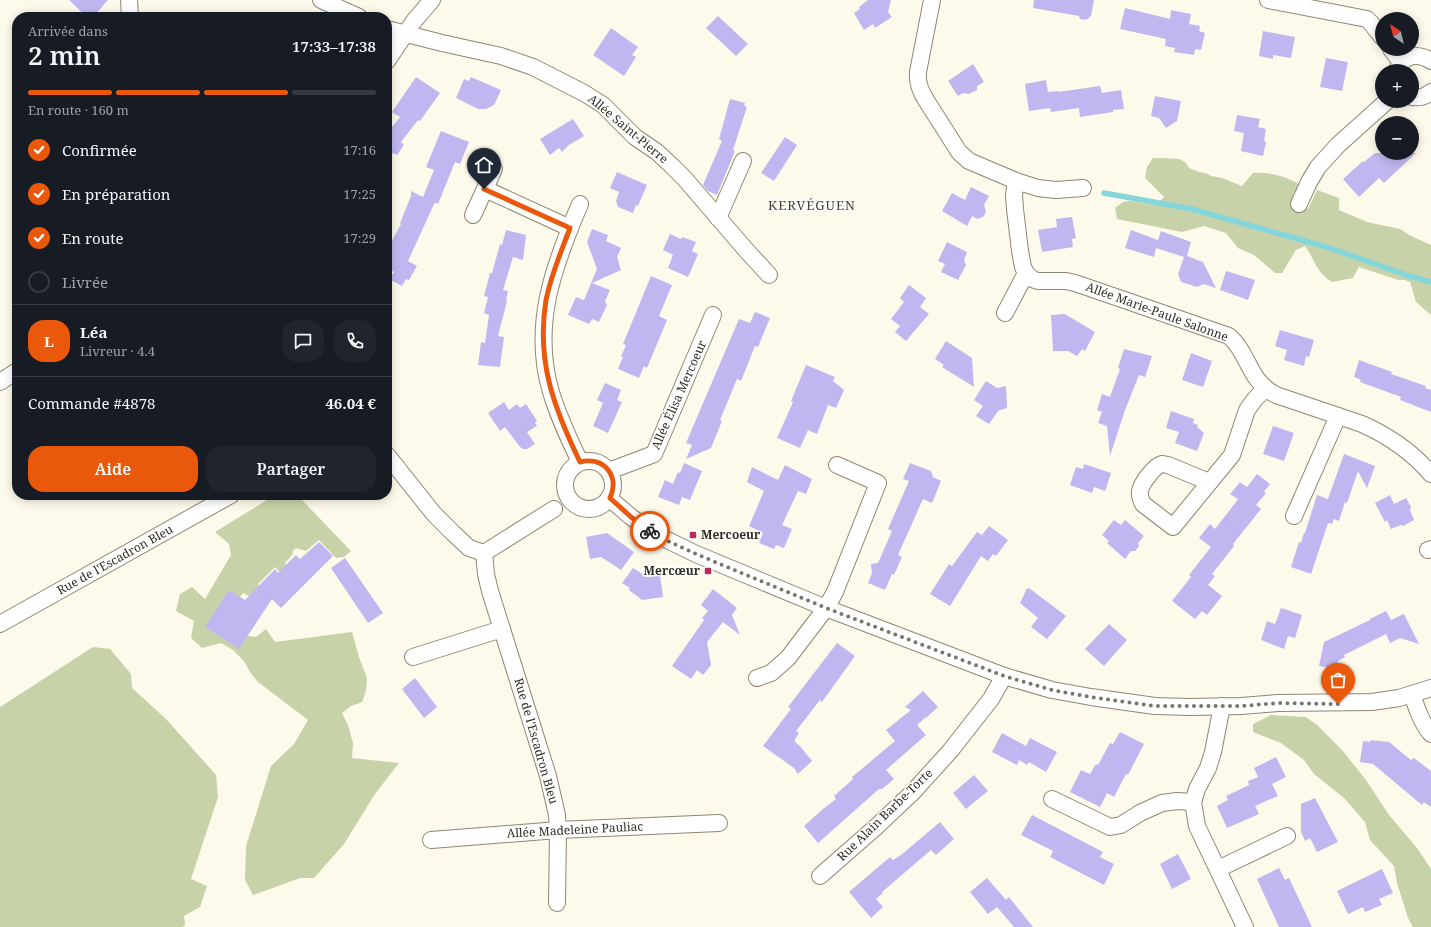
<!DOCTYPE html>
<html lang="fr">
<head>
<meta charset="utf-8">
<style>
  :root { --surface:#171b24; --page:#20242c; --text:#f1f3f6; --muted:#9ea1a6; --line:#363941; --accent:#ea580c }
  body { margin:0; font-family:"Noto Serif",serif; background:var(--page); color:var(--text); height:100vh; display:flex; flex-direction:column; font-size:15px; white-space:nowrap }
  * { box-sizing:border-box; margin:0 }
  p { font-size:13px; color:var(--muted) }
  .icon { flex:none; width:22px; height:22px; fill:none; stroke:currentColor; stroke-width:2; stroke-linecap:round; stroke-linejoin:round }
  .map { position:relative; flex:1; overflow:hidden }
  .panel { position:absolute; left:12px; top:12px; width:380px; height:488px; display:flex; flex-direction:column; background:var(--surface); border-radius:16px; box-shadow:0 2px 10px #0003 }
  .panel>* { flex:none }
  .needle { width:26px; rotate:325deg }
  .controls { position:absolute; left:1375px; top:12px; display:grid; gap:8px }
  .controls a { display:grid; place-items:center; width:44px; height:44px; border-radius:50%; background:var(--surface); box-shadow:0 2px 10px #0003; font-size:20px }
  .pin { position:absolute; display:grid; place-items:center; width:34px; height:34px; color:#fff; margin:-41px -17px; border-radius:50% 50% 50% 0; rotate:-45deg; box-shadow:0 0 4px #0007 }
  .pin .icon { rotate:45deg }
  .courier { position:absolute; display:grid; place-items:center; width:40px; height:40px; margin:-20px; border:3px solid #ea580c; border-radius:50%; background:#fff; color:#222; box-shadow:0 1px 5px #0007 }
  .summary em { font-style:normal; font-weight:600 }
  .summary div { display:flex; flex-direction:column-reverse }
  .summary { display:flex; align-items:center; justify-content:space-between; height:68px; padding:0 16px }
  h1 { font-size:26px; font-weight:600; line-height:30px }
  .bar { display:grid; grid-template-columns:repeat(4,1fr); gap:6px 4px; align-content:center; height:48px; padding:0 16px }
  .bar i { height:5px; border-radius:3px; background:var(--line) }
  .bar .current { background:var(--accent) }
  .bar p { grid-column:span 4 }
  .line { display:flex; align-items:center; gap:10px; padding:0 16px; border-top:1px solid var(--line) }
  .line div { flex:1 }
  .round { display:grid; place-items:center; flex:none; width:42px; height:42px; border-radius:16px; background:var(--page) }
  ol { padding:0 16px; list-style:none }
  li { display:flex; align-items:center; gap:12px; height:44px }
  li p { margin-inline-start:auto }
  li .icon { padding:4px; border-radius:50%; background:var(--accent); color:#fff; stroke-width:4 }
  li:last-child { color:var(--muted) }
  li i { width:22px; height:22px; border:2px solid var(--line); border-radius:50% }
  .action { display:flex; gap:8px; margin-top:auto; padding:8px 16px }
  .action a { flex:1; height:46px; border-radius:16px; background:var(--accent); color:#fff; font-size:16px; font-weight:600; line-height:46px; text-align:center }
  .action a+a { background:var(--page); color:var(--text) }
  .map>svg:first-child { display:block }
  .green { fill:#c7d2a8 }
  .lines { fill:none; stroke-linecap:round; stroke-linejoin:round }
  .stream { stroke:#85d6da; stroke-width:5.5 }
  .building { fill:#c1b7f0 }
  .street-casing { stroke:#8d8770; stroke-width:18 }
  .street { stroke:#fff; stroke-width:16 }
  .done { stroke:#79766a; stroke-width:4; stroke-dasharray:0 7.2 }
  .route { stroke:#ea580c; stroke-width:5 }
  .poi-dot { fill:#ba2b59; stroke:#fff; stroke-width:1.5 }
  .labels { text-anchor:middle; stroke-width:3; stroke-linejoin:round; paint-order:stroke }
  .street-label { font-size:12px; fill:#312f25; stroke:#fff }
  .poi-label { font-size:12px; font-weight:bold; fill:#312f25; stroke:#fff; text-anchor:start }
  .neighbourhood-label { font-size:13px; letter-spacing:1px; fill:#49432e; stroke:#fff }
</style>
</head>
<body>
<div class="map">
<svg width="1431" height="927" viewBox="0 0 1431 927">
  <rect width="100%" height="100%" fill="#fefaeb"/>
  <!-- green -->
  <g class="green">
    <path d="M1153,158H1162L1179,159L1185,162L1189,168L1199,172L1206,173L1211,176L1222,178L1242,186L1253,173C1269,172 1285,176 1299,184L1293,194L1294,204L1308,209L1317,190L1339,198V210L1367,222L1400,229L1411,236L1431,245V315L1416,302L1410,282L1405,280H1398L1359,267L1353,278L1332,282C1316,272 1315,260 1305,246L1296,250L1282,273H1275L1254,255L1238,248L1226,233L1204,226L1182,232L1117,219L1115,208L1123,202L1130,201L1156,205L1164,197L1145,178L1147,167Z"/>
    <polygon points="279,495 292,495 299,497 351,551 344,557 336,558 319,540 306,551 296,548 292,552 293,554 285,563 288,567 281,574 275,567 258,584 269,599 255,599 243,593 237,601 237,634 256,637 266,629 275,642 352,632 359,657 367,678 366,691 362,702 351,706 342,713 348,725 353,743 352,758 399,763 375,794 344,844 314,878 300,878 253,895 245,880 246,846 271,766 294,744 308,720 258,682 250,672 244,661 233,650 221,643 202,648 191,638 194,621 176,611 180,594 192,587 205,599 231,555 229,544 215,532 267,500"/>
    <polygon points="93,647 110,649 131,674 132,688 166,719 216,775 218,797 191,879 207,886 200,907 184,916 185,924 183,927 0,927 0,707"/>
    <polygon points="1271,715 1306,717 1317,725 1342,750 1366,780 1389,815 1417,848 1431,869 1431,927 1413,927 1408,918 1397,883 1394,866 1370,840 1365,822 1344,798 1314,774 1304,760 1281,743 1253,732 1253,724"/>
  </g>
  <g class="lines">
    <!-- stream -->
    <polyline class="stream" points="1104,193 1192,209 1330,248 1406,275 1431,282"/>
  </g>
  <!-- building -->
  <g class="building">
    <polygon points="69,0 108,0 93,17 87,17"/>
    <polygon points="868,0 891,0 888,12 892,17 875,28 873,24 864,30 854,13 860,9 859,7"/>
    <polygon points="1034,0 1094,0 1091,16 1086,20 1080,19 1079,16 1033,8"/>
    <polygon points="1125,8 1170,19 1171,10 1191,14 1189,24 1200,26 1199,31 1205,33 1201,50 1195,49 1194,55 1174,52 1175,48 1165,46 1166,39 1120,29"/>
    <polygon points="718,16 748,44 736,56 706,28"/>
    <polygon points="611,28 638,47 632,55 636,57 624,76 593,55"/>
    <polygon points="1263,31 1295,37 1291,58 1273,55 1273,59 1259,56"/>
    <polygon points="1326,58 1348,62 1342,91 1320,87"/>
    <polygon points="973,64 984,82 977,86 977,90 969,94 963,93 958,96 948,81"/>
    <polygon points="416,77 440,93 420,121 418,120 401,142 404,145 397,155 393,153 387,161 387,131 388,132 400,117 392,112"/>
    <polygon points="471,77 501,90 494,105 486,109 478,109 456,98 464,79 469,81"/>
    <polygon points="1046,80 1048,92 1058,91 1058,92 1100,86 1102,93 1121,90 1124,109 1113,110 1113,112 1080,117 1079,108 1051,112 1050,108 1029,111 1025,84"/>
    <polygon points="1155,96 1181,101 1177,121 1166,128 1159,118 1151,116"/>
    <polygon points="730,99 745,103 744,106 747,107 733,150 735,151 717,195 708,191 703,185 722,141 719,139"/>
    <polygon points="1237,115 1260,119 1258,127 1266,129 1264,141 1266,142 1263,156 1241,151 1244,133 1234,131"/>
    <polygon points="573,119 584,136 569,145 562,152 559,148 550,155 540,139"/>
    <polygon points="441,131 469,142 460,164 455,162 438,204 434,202 435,202 408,261 417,266 409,280 406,279 402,286 389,279 394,272 387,268 387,250 401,224 400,223 411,196 411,191 423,197 434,170 426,167"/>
    <polygon points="785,137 797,145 774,181 761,173"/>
    <polygon points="1375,153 1416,153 1384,183 1379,178 1359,197 1343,179 1363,161 1364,162"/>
    <polygon points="617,172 647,185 638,206 636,205 633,213 618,207 616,201 619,192 610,188"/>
    <polygon points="971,187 989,196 984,205 986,212 983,217 977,219 972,216 967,226 942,211 952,193 965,200"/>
    <polygon points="1072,217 1076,238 1072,239 1073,247 1042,252 1038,230 1057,227 1056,219"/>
    <polygon points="592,229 608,235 606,241 621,248 617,257 621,270 592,283 610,290 605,301 607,305 599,322 592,319 589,324 568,315 576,297 584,300 597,269 587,242"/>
    <polygon points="506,230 526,235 523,260 513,257 503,290 508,291 506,301 507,301 498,336 504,337 500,367 478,365 481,342 485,343 489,315 484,313 488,297 484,296 490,273 492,273 500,244 502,245"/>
    <polygon points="1131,230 1158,240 1161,231 1191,242 1187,256 1203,262 1216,288 1203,284 1197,287 1181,282 1178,274 1184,257 1156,248 1154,257 1125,248"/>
    <polygon points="670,234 681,239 682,237 696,242 692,251 698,254 688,277 668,268 673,255 663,250"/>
    <polygon points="947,242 967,252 964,260 966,265 958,280 941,272 945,264 938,261"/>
    <polygon points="1226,271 1255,280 1248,300 1220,290"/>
    <polygon points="651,276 672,285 659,316 667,320 647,368 644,366 639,378 618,369 623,357 621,357 626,345 623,344"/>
    <polygon points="909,285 926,298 920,307 929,314 906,341 895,332 900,326 891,319 904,302 900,298"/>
    <polygon points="755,312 770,318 758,347 755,346 741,381 737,379 720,420 722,421 711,448 686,459 692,445 686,443 739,319 750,323"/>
    <polygon points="1065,314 1095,332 1085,351 1082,349 1077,356 1068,351 1053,351 1051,315"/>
    <polygon points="1280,330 1314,340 1309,357 1306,356 1304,366 1284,360 1287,350 1275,346"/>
    <polygon points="946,341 972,358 974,387 942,367 944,365 935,359"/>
    <polygon points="1124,349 1152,356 1145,377 1139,375 1125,410 1110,456 1107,426 1098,423 1102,412 1097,410 1102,394 1110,397 1120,369 1118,368"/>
    <polygon points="1191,353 1212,361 1203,387 1182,380"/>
    <polygon points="1359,360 1392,372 1391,374 1426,386 1425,388 1431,390 1431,412 1400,400 1401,397 1360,382 1361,380 1354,377"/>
    <polygon points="806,365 835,377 833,381 844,390 836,408 828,405 817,434 808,430 800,448 777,438 793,402 791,401"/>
    <polygon points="986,381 997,388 1006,386 1007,408 998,411 989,424 976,416 983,406 974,400"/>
    <polygon points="605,383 621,390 617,400 622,402 608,433 593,426 603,403 597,400"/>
    <polygon points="504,402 509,410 517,404 520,408 526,404 537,421 535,423 537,426 527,432 535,444 527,449 523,449 520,447 505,427 500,431 488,413"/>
    <polygon points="1171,411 1194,419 1193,423 1198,425 1197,427 1204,433 1197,451 1175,443 1179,432 1166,428"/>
    <polygon points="1273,426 1294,433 1284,461 1263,454"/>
    <polygon points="1344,454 1375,466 1367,488 1358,471 1347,503 1345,502 1339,521 1334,519 1332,524 1328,523 1311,574 1291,567 1299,542 1301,543 1304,533 1305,533 1317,495 1328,499"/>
    <polygon points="684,463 702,471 690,500 682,497 679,505 658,497 665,480 673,484 678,472 680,473"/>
    <polygon points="910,463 931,471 933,477 941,481 932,503 923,499 898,555 902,557 894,575 892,574 885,590 868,583 872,573 871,564 878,563 892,531 888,529 909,481 903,479"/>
    <polygon points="1084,464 1111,473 1105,491 1094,487 1092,493 1070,485 1076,467 1083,469"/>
    <polygon points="785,465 812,479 806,494 798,491 782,525 792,529 784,548 776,545 774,549 759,543 763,533 749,526 764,491 747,482 752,467 778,480"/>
    <polygon points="1257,474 1270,484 1264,492 1266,493 1256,505 1261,509 1233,544 1234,546 1212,574 1215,576 1208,585 1222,596 1207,615 1202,611 1195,619 1172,601 1191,577 1189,575 1211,547 1199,538 1210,524 1215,529 1236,502 1238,499 1230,494 1240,482 1247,487"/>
    <polygon points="1390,495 1394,504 1406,498 1411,507 1410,510 1414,520 1403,526 1401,525 1391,529 1387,520 1385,522 1375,503"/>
    <polygon points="1114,520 1121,525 1125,520 1144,536 1138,543 1139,546 1135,551 1131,551 1125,559 1107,543 1109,541 1102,535"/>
    <polygon points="989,526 1008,540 996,556 993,554 988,561 981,556 950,606 930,594 949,564 952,566 977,532 982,535"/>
    <polygon points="607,533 634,552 621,570 601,557 590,559 586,537"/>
    <polygon points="319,542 333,556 281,608 272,599 239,649 205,627 229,590 245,600 275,569 278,573 296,555 300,559"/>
    <polygon points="345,558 383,613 368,623 331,568"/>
    <polygon points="633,568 647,577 660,575 663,597 642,600 629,590 630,588 622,583"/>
    <polygon points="1027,588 1029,589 1029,588 1066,616 1047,639 1031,627 1038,618 1020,603"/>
    <polygon points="713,589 737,608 732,615 740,635 723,622 707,642 711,665 703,675 697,670 691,679 672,666 704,620 702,618 708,611 701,605"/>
    <polygon points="1281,608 1302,615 1295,638 1288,636 1284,649 1261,640 1267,621 1275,624"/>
    <polygon points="1386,611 1391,620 1404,614 1419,644 1400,638 1390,643 1386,634 1344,655 1345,657 1338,661 1336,669 1319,666 1324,642 1370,620 1370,619"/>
    <polygon points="1109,624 1127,640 1104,666 1085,649"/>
    <polygon points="837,643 855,656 822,702 820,700 796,731 799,733 794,741 800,746 812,761 798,774 794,768 763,746 791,709 788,707"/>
    <polygon points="415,678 437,707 424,718 402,689"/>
    <polygon points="923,691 938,707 926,718 923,716 925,718 917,725 926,735 886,770 894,779 882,789 879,789 818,843 804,826 823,809 836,799 834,796 853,779 852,777 895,741 886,730 911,710 905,707"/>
    <polygon points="1120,732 1144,744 1128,775 1126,774 1114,797 1107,793 1100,807 1070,792 1081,770 1090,774 1096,764 1098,765 1110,743 1113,744"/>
    <polygon points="1002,733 1026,746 1030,738 1057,752 1046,772 1029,762 1027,765 1019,760 1017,765 992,752"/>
    <polygon points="1370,740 1389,742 1411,760 1414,758 1431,771 1431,807 1424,802 1422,805 1373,764 1360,762 1363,741 1371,742"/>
    <polygon points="1276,757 1286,777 1272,784 1278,796 1255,806 1259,814 1227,828 1217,806 1228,800 1226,796 1249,785 1248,781 1258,777 1254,768"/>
    <polygon points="974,775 988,791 966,809 953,793"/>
    <polygon points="1315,798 1338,842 1317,852 1310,838 1305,841 1301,832 1301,804"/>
    <polygon points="1032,815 1103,852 1100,857 1114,864 1104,885 1050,857 1053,851 1021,835"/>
    <polygon points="940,822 954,839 936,855 931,850 882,892 883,893 876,899 883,907 871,918 849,892 890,857 893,860 901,855"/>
    <polygon points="1178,854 1191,879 1172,889 1160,864"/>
    <polygon points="1279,868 1285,880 1289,878 1312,927 1279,927 1257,879"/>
    <polygon points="1382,869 1393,893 1379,899 1382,905 1365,912 1363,907 1348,914 1337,891"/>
    <polygon points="987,878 1006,900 1009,897 1033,927 1014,927 997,907 1005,901 988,914 970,892"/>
  </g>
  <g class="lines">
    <!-- street casing -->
    <g class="street-casing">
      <g id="street">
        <polyline points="129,0 130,17"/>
        <polyline points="321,0 359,17"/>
        <path d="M932,0L918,72C917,83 920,91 926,100L959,152L969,161L1016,181L1038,188L1056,190L1083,188"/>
        <polyline points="1268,0 1367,19 1371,23 1382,37"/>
        <polyline points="387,29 442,43 501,56 533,67 584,93 603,105 635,137 657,152 672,166 685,179 746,250 769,275"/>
        <polyline points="1391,49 1401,62"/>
        <polyline points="387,61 414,21 432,0"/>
        <path d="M1397,71C1402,55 1418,52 1431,61"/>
        <path d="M1412,97C1420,98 1425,97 1431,92"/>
        <path d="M1016,181L1014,195L1015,209L1020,251L1023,267L1026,273L1032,279L1038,281H1066L1075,283L1229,336C1249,353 1248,381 1276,395L1362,424C1389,436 1412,452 1431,474"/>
        <polyline points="485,189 570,228"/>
        <path d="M580,204C554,265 531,325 551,392C558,416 569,439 580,462"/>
        <polyline points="1299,204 1309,182 1318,167 1338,145 1387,101"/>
        <polyline points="473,215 494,169"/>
        <polyline points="718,218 743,161"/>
        <polyline points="1005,313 1026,273"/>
        <polyline points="0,382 17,371"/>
        <polyline points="387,455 434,514 453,533 469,548 484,553 554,509"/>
        <circle cx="589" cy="485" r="24"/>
        <polyline points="609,471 654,454 713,315"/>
        <path d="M1209,482L1168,465C1166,465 1164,464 1162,464C1154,466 1141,484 1140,491C1139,496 1141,500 1143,504L1173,527L1232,455L1247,410L1255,399L1265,389"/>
        <polyline points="609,498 631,517 659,536 696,554 826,608 1004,676 1052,690 1091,697 1155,706 1190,707 1241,706 1278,703 1372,702 1399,698 1431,688"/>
        <polyline points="1294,516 1338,416"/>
        <polyline points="1428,550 1431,549"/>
        <polyline points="484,553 486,574 490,591 548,776 557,815 558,830 557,903"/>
        <polyline points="0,624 231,495"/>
        <polyline points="413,657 502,629"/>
        <polyline points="757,678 771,673 788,658 826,608 835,592 878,483 837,465"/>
        <path d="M1412,694C1417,709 1421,722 1431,734"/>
        <polyline points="1222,706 1213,752 1208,768 1197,789 1193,802 1197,826 1245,927"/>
        <polyline points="1052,799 1110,827 1121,825 1140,813 1162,803 1177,801 1193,802"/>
        <polyline points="431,840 558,830 719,823"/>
        <polyline points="1218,869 1287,836"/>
        <polyline points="820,876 876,827 913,792 951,750 991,699 1004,676"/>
      </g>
    </g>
    <!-- street -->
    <use href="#street" class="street"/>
  </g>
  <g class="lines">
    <!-- done -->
    <polyline class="done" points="650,531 670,542 696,554 826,608 1004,676 1052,690 1091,697 1155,706 1241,706 1278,703 1338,704"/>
    <!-- route -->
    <path class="route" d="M484,189L570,228C561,252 551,275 546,300C536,361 554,408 580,462C604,456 620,476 610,498L631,517L650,531"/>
  </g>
  <!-- markers -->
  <g class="poi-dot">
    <rect x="689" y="531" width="8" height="8" rx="2"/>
    <rect x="704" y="567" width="8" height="8" rx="2"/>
  </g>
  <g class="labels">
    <!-- street labels -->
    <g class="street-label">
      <text transform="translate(628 129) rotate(40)" y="4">Allée Saint-Pierre</text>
      <text transform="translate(1157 312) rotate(20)" y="4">Allée Marie-Paule Salonne</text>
      <text transform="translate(679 395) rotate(-66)" y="4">Allée Élisa Mercoeur</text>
      <text transform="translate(115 560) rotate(-29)" y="4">Rue de l'Escadron Bleu</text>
      <text transform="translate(536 741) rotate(74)" y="4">Rue de l'Escadron Bleu</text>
      <text transform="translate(885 815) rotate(-44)" y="4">Rue Alain Barbe-Torte</text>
      <text transform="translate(575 830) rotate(-3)" y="4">Allée Madeleine Pauliac</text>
    </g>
    <!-- poi labels -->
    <g class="poi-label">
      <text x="701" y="539">Mercoeur</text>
      <text x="700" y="575" text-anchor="end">Mercœur</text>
    </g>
    <!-- neighbourhood labels -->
    <g class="neighbourhood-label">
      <text x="812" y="210">KERVÉGUEN</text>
    </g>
  </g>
</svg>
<div class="controls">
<a><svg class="needle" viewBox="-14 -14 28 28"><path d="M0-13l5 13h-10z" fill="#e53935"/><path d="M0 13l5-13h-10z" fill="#9ea1a6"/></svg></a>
<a>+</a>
<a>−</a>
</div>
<div class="pin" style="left:1338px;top:704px;background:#ea580c"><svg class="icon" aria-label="bag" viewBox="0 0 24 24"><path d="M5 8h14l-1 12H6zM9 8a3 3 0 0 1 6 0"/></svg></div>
<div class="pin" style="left:484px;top:189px;background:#1f2937"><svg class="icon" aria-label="home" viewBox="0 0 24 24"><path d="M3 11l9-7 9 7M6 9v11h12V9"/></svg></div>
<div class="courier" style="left:650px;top:531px"><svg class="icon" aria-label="bike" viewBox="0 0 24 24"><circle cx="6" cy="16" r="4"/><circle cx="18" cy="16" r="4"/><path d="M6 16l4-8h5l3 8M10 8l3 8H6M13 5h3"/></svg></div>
<section class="panel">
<div class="summary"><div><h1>2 min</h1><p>Arrivée dans</p></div><em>17:33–17:38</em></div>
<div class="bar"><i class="current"></i><i class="current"></i><i class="current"></i><i></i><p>En route · 160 m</p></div>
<ol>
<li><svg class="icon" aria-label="check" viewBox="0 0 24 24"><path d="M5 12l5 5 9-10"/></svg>Confirmée<p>17:16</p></li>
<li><svg class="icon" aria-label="check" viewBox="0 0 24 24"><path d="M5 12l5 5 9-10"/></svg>En préparation<p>17:25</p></li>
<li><svg class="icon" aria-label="check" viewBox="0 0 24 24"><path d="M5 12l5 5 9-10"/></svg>En route<p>17:29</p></li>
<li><i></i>Livrée</li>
</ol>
<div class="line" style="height:72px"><b class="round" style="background:var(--accent);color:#fff">L</b><div><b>Léa</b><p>Livreur · 4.4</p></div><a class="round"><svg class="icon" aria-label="chat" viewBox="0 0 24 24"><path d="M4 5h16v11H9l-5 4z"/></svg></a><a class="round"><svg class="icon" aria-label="phone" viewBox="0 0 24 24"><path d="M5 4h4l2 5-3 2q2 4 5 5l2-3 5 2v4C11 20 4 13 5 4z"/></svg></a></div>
<div class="line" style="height:52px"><div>Commande #4878</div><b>46.04 €</b></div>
<div class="action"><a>Aide</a><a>Partager</a></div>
</section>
</div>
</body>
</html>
